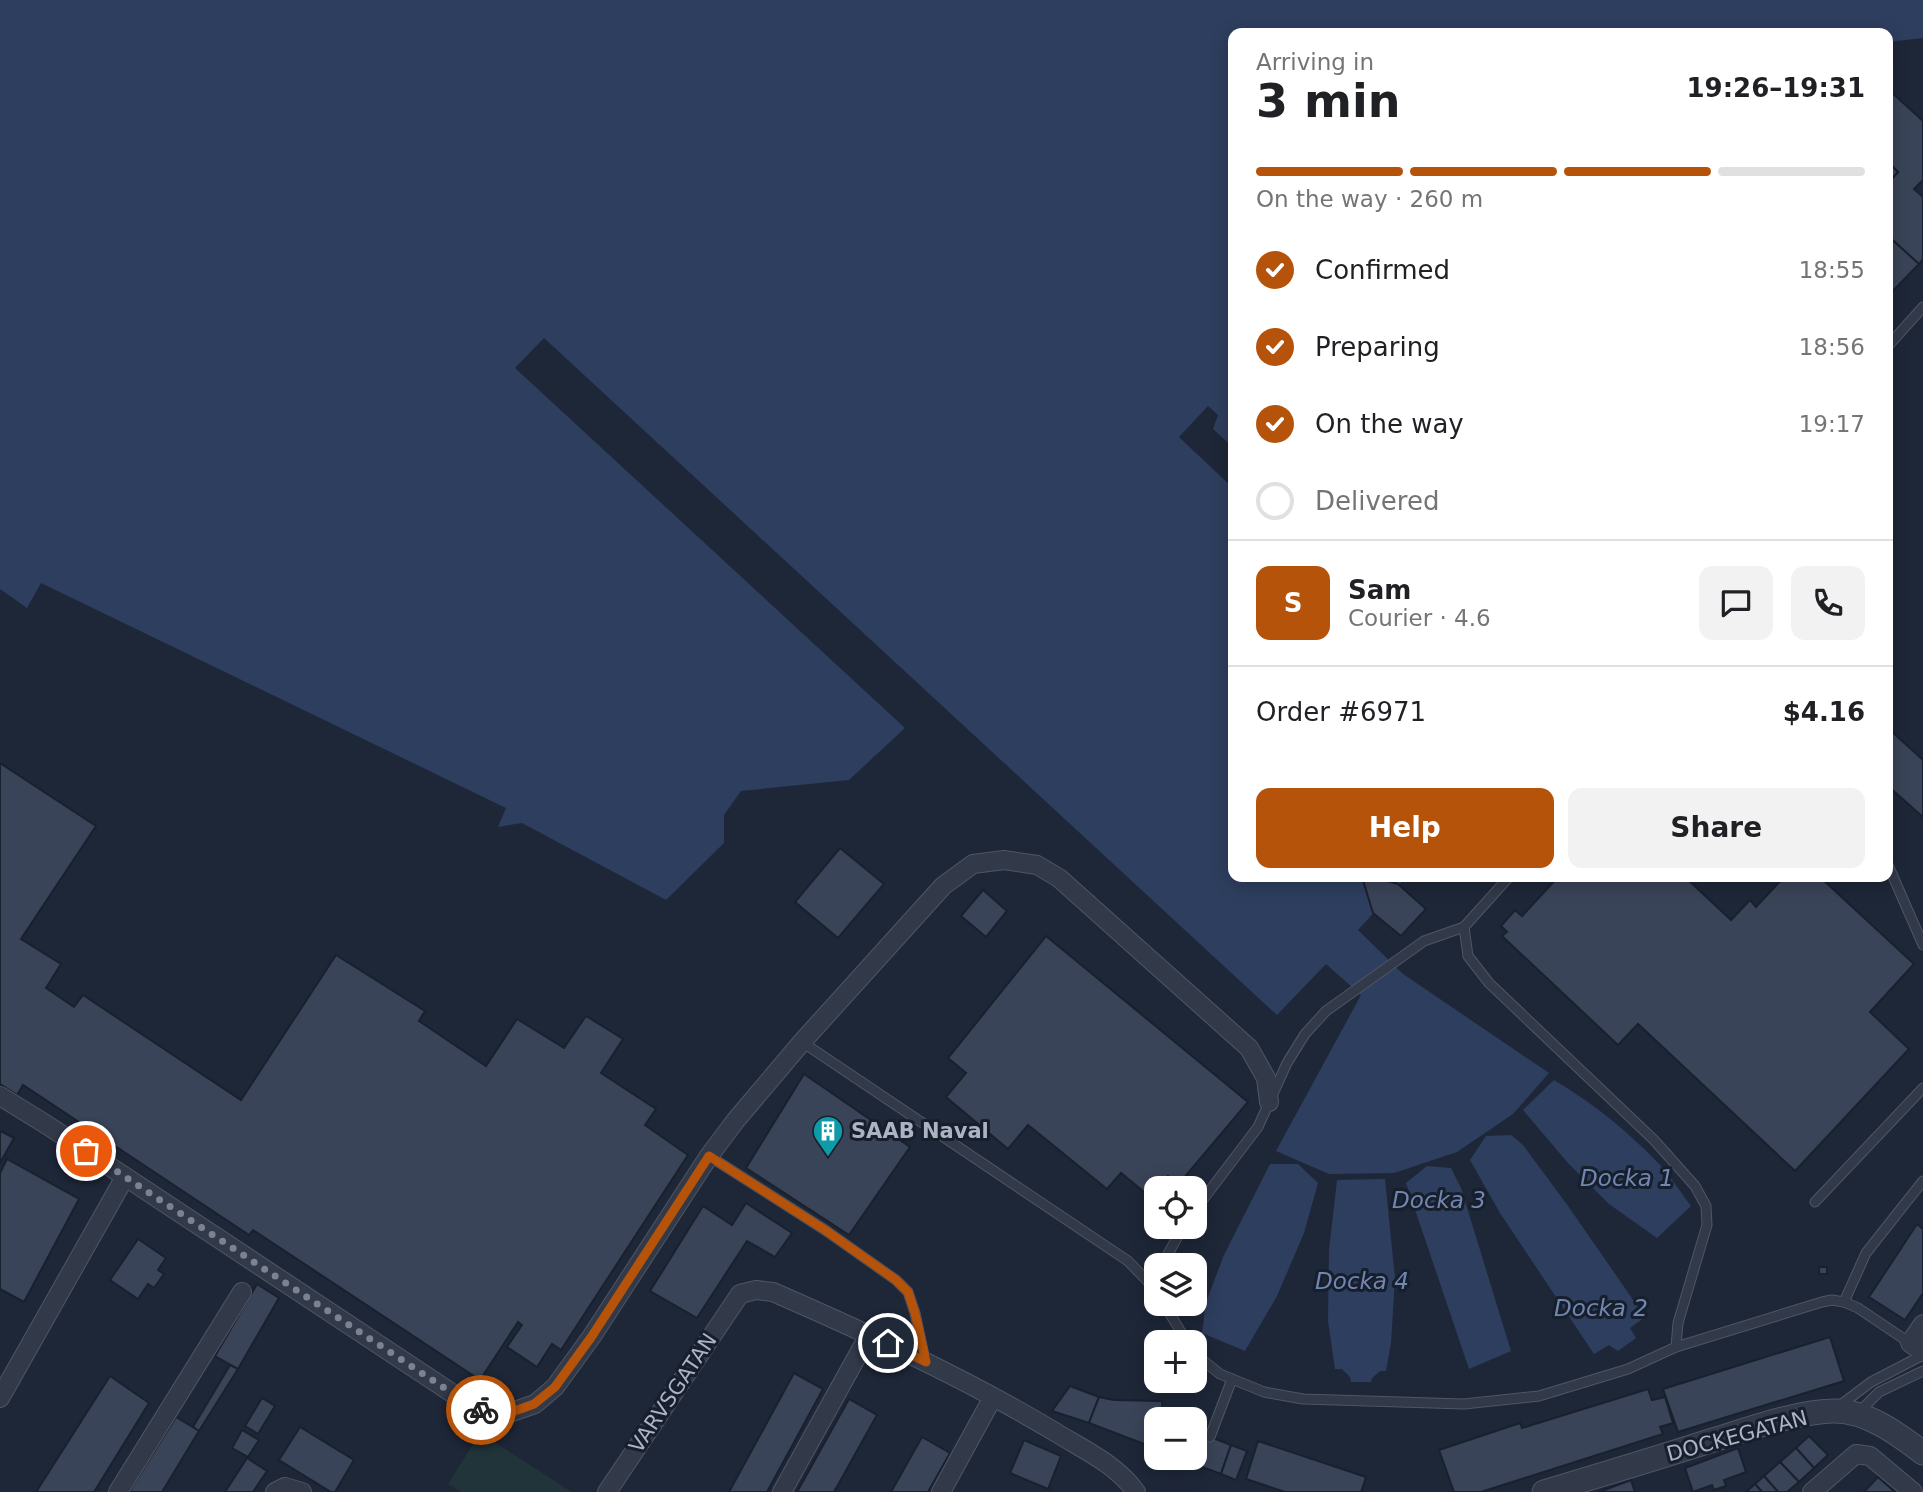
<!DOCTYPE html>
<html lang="en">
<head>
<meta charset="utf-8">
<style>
  :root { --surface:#fff; --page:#f2f2f2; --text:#202124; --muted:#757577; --line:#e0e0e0; --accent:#b45309 }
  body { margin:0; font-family:"DejaVu Sans",sans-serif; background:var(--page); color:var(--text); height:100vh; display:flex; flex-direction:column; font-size:26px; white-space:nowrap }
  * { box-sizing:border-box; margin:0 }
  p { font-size:23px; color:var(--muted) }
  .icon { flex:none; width:38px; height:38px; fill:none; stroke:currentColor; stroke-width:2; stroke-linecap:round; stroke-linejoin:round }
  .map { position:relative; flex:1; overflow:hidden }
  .sheet { position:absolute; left:1228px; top:28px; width:665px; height:854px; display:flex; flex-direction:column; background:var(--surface); border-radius:14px; box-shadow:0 4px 18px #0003 }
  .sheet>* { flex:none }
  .fabs { position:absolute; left:1144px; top:1176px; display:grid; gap:14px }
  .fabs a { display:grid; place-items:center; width:63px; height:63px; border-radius:14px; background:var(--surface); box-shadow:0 4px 18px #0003; font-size:35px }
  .pin { position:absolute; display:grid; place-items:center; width:60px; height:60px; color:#fff; margin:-30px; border:4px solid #fff; border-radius:50%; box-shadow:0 2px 7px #0007 }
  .courier { position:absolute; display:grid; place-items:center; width:70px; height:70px; margin:-35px; border:5px solid #b45309; border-radius:50%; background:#fff; color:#222; box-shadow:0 2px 9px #0007 }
  .head em { font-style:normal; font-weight:600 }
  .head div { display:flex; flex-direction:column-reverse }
  .head { display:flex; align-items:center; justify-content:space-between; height:119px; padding:0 28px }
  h1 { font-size:46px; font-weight:600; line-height:52px }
  .bar { display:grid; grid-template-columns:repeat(4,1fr); gap:10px 7px; align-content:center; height:84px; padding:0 28px }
  .bar i { height:9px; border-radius:5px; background:var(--line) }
  .bar .active { background:var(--accent) }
  .bar p { grid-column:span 4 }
  .line { display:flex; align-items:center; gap:18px; padding:0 28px; border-top:2px solid var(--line) }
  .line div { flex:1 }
  .round { display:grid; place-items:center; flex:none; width:74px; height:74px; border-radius:14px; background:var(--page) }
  ol { padding:0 28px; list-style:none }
  li { display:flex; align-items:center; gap:21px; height:77px }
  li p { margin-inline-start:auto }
  li .icon { padding:7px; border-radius:50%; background:var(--accent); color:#fff; stroke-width:4 }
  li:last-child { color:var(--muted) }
  li i { width:38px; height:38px; border:4px solid var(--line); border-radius:50% }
  .button { display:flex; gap:14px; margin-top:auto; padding:14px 28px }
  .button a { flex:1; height:80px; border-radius:14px; background:var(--accent); color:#fff; font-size:28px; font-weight:600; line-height:80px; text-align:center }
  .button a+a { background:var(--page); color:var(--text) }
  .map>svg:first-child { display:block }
  .green { fill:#203439 }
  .water { fill:#2e3e5e }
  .building { fill:#3a4458; stroke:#19202e; stroke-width:2 }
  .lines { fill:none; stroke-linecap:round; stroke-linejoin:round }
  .service-casing { stroke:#4f5666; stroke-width:11 }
  .minor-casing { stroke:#4f5666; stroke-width:20 }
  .tertiary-casing { stroke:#4f5666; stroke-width:25 }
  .service { stroke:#323948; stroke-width:9 }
  .minor { stroke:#323948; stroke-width:18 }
  .tertiary { stroke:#323948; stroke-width:23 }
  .done { stroke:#7a8294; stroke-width:7; stroke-dasharray:0 12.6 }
  .route { stroke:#b45309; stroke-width:9 }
  .labels { text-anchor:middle; stroke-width:6; stroke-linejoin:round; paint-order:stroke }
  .poi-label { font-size:21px; font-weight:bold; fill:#abb3c5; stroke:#171e2c; text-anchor:start }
  .street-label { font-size:21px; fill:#abb3c5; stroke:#171e2c }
  .water-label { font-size:23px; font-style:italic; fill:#7186b0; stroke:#171e2c }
</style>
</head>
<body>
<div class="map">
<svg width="1923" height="1492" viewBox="0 0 1923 1492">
  <rect width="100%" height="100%" fill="#1e2738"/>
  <!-- green -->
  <polygon class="green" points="480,1433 572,1492 461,1492 448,1484"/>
  <!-- water -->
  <g class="water">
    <polygon points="0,0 1923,0 1923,38 1888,42 1888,33 1234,33 1234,448 1213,429 1218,415 1208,406 1179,437 1234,489 1234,877 1406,877 1358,930 1403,974 1549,1073 1513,1114 1457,1152 1394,1173 1329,1174 1276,1151 1361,995 1326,964 1277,1015 544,338 515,368 905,728 849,780 741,791 724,815 724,843 666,900 522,823 498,827 506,808 41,583 27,608 0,589"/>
    <path d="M1554,1080C1593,1103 1630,1133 1661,1166C1672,1178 1681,1193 1691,1206L1657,1238L1609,1204L1568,1163L1523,1110Z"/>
    <polygon points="1511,1135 1523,1145 1568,1206 1645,1317 1630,1328 1636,1338 1618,1351 1609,1345 1594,1354 1500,1213 1470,1160 1486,1136"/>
    <polygon points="1270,1164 1298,1164 1318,1183 1304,1233 1277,1296 1245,1351 1202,1333 1206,1302 1224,1255"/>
    <polygon points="1427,1166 1451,1168 1461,1188 1511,1351 1469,1369 1406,1183"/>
    <polygon points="1385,1179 1395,1278 1391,1343 1386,1371 1380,1371 1372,1378 1371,1382 1351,1382 1350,1377 1342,1369 1335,1369 1328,1321 1329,1250 1337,1180"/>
  </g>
  <!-- building -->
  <g class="building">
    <polygon points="1888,89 1923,121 1923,180 1914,189 1923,197 1923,259 1919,264 1888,236 1888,183 1898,172 1888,162"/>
    <polygon points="1888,162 1898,172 1888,183"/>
    <polygon points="1888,236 1919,264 1888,296"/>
    <polygon points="1889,729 1923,760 1923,817 1888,786"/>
    <polygon points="0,763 96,826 21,939 61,964 46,988 74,1007 83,995 241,1100 336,955 425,1011 419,1021 486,1066 517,1019 564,1048 586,1016 623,1039 601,1073 656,1109 645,1125 688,1155 561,1350 552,1344 537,1367 507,1347 522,1325 518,1322 480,1380 253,1230 249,1235 23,1085 17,1095 0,1084"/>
    <polygon points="840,848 884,884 838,938 795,902"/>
    <polygon points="1362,877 1373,877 1398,884 1426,909 1401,936 1373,913"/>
    <polygon points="1558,877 1685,877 1731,920 1750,900 1756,907 1784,877 1820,877 1914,964 1870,1012 1909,1049 1795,1171 1638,1024 1618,1045 1502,936 1507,932 1501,926 1515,910 1522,916"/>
    <polygon points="983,890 1007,911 986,937 961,916"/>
    <polygon points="1046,936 1248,1102 1178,1185 1168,1176 1150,1197 1121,1173 1107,1189 1028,1125 1008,1149 946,1097 966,1073 948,1058"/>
    <polygon points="804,1074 910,1147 849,1235 746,1168"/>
    <polygon points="0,1131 14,1138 0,1163"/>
    <polygon points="7,1159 79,1199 24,1302 0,1289 0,1173"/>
    <polygon points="746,1203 792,1233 775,1257 747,1241 697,1318 650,1291 703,1206 732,1225"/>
    <polygon points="1917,1224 1923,1229 1923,1293 1905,1320 1869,1297"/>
    <polygon points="138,1239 166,1258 158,1270 164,1274 154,1288 148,1284 138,1299 110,1280"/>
    <rect x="1819" y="1267" width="8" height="7"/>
    <polygon points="257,1284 279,1298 238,1369 215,1356"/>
    <polygon points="1830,1337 1844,1381 1678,1432 1663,1389"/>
    <polygon points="230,1365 238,1369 199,1431 193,1427"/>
    <polygon points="794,1373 823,1389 767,1492 729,1492"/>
    <polygon points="110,1376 149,1403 94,1492 36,1492"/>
    <polygon points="1070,1386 1099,1397 1089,1423 1052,1411"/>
    <polygon points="1648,1389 1652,1400 1665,1397 1673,1423 1660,1427 1663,1434 1481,1492 1454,1492 1439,1450 1520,1423 1522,1428"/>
    <polygon points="1099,1397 1114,1400 1162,1401 1163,1419 1157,1419 1157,1449 1089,1423"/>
    <polygon points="262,1398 275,1406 258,1434 245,1426"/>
    <polygon points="849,1399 877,1415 834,1492 797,1492"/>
    <polygon points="176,1417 199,1431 162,1492 129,1492"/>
    <polygon points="300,1427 354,1460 335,1492 331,1492 279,1460"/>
    <polygon points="242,1430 259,1440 248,1457 232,1448"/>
    <polygon points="1195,1431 1231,1445 1221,1474 1178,1458 1195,1458"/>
    <polygon points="1809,1436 1828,1455 1814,1468 1796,1448"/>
    <polygon points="922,1437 950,1453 928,1492 891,1492"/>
    <polygon points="1024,1440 1061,1456 1048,1489 1010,1473"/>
    <polygon points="1258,1441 1366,1477 1361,1492 1285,1492 1246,1479"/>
    <polygon points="1231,1445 1247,1451 1236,1480 1221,1474"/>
    <polygon points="1738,1448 1746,1472 1724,1480 1726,1486 1714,1490 1712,1485 1693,1492 1685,1468"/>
    <polygon points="1796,1448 1814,1468 1799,1482 1780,1462"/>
    <polygon points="247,1458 267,1471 253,1492 225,1492"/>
    <polygon points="1780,1462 1799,1482 1787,1492 1778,1492 1764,1476"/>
    <polygon points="1764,1476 1778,1492 1762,1492 1755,1484"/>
    <polygon points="1878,1477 1895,1492 1864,1492"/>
    <polygon points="1631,1480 1635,1492 1599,1492"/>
    <polygon points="1755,1484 1762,1492 1746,1492"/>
  </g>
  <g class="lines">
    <!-- service casing -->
    <g class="service-casing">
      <g id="service">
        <polyline points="1888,346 1923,307"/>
        <polyline points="1888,865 1923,945"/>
        <polyline points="1464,927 1468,956 1489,983 1654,1140 1695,1186 1706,1206 1707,1225 1678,1323 1676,1347"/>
        <polyline points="802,1042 1128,1261 1157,1291"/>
        <polyline points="709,1156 825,1230 896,1280 908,1292 915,1313 925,1360"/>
        <polyline points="1815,1202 1923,1088"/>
        <polyline points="1195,1210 1258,1127 1287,1063 1305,1034 1326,1011 1424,941 1464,927 1509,877"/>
        <polyline points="1165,1265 1168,1254 1183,1227"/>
        <polyline points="1844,1302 1858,1308 1910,1343"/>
        <polyline points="1164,1304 1187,1342"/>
        <polyline points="1195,1354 1220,1374 1264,1392 1303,1399 1464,1404 1539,1396 1628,1369 1676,1347 1822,1302 1832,1300 1844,1302 1866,1253 1923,1181"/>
        <polyline points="1838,1407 1871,1382 1923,1355"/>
        <polyline points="1858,1413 1879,1392 1923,1371"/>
        <polyline points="1210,1437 1232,1379"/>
      </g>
    </g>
    <!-- minor casing -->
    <g class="minor-casing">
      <g id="minor">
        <polyline points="0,1096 47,1125 464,1401 483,1411 509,1413 535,1404 555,1387 592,1336 709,1156 736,1120 802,1042 943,886 973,864 1004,860 1037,865 1059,878 1249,1048 1266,1078 1269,1102"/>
        <polyline points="1923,1324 1910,1343 1923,1352"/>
        <polyline points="0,1398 125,1177"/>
        <polyline points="118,1492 242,1292"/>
        <polyline points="275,1492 285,1487 302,1492"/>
        <path d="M607,1492L740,1294L756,1290L773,1292C869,1334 965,1378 1055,1432C1084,1450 1116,1464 1136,1492"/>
        <polyline points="782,1492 870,1333"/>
        <polyline points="941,1492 993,1397"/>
        <polyline points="1812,1492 1856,1454 1870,1456 1913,1492"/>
      </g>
    </g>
    <!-- tertiary casing -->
    <g class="tertiary-casing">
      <path id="tertiary" d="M1544,1492C1601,1475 1657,1458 1713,1440C1749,1429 1795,1412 1833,1411C1866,1410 1898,1434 1923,1453"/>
    </g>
    <!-- service -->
    <use href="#service" class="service"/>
    <!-- minor -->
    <use href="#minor" class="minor"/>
    <!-- tertiary -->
    <use href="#tertiary" class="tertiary"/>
  </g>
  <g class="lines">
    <!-- done -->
    <polyline class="done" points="86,1151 464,1401 481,1410"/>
    <!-- route -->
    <polyline class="route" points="481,1410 509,1413 534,1404 555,1387 592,1336 709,1156 825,1230 896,1280 908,1292 915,1313 926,1362 888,1343"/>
  </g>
  <!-- icons -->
  <defs>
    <g id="building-pin" transform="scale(1.575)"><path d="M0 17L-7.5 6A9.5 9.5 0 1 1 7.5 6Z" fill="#0f9aa8" stroke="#171e2c"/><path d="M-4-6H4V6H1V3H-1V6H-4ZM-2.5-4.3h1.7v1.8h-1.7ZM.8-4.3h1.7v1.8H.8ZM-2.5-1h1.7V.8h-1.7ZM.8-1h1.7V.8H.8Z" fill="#fff"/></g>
  </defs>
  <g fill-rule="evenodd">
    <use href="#building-pin" x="828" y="1131"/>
  </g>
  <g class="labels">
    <!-- poi labels -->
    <g class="poi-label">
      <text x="851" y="1138">SAAB Naval</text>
    </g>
    <!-- street labels -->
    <g class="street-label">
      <text transform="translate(673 1393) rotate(-56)" y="7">VARVSGATAN</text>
      <text transform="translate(1737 1436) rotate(-15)" y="7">DOCKEGATAN</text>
    </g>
    <!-- water labels -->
    <g class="water-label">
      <text x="1627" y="1186">Docka 1</text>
      <text x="1439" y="1208">Docka 3</text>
      <text x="1362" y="1289">Docka 4</text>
      <text x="1601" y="1316">Docka 2</text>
    </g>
  </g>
</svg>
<div class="fabs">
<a><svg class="icon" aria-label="locate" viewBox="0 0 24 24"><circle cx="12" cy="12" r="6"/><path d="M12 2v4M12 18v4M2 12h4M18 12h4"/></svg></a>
<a><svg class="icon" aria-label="layers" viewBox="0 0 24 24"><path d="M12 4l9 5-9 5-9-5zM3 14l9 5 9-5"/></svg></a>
<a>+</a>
<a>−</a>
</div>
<div class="pin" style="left:86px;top:1151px;background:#ea580c"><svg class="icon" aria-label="bag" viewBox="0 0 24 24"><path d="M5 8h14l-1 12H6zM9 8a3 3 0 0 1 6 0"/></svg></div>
<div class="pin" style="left:888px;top:1343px;background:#1f2937"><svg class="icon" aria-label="home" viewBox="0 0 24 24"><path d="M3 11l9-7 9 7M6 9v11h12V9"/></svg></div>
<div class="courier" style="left:481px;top:1410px"><svg class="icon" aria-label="bike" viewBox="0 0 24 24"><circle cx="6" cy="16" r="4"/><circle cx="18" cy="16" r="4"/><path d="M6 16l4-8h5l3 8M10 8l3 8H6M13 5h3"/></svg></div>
<section class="sheet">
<div class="head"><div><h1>3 min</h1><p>Arriving in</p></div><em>19:26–19:31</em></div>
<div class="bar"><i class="active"></i><i class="active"></i><i class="active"></i><i></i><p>On the way · 260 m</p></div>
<ol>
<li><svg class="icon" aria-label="check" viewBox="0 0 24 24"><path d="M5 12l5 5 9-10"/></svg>Confirmed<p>18:55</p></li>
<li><svg class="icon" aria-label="check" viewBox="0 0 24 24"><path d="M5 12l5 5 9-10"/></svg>Preparing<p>18:56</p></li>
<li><svg class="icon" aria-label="check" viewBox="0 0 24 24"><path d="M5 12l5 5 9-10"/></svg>On the way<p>19:17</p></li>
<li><i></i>Delivered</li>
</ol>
<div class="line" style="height:126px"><b class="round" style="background:var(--accent);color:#fff">S</b><div><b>Sam</b><p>Courier · 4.6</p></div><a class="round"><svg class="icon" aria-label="chat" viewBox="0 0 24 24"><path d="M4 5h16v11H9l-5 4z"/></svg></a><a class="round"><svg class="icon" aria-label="phone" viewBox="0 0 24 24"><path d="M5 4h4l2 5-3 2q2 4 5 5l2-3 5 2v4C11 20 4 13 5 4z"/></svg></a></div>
<div class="line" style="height:91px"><div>Order #6971</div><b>$4.16</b></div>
<div class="button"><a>Help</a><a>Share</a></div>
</section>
</div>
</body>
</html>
